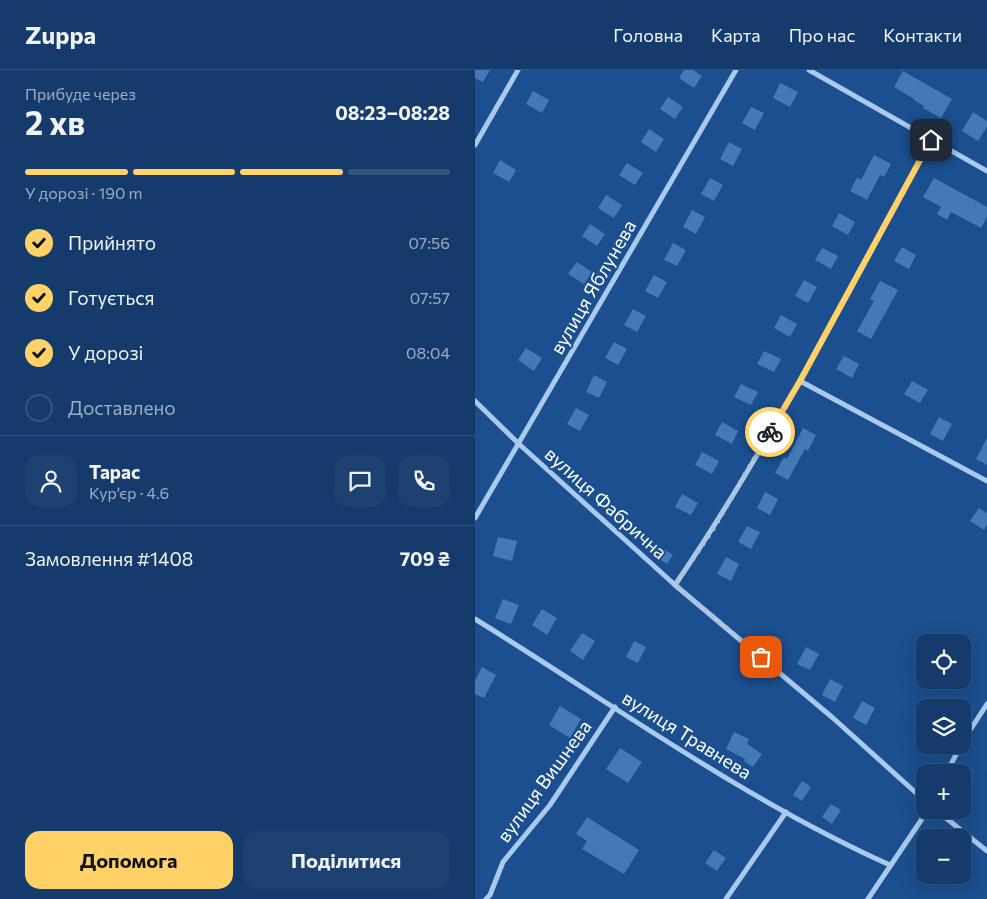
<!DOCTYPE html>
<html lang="uk">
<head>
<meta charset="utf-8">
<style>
  :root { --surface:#143b6b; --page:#1d4271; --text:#f1f3f6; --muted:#9dadc1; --line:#33557e; --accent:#ffd166 }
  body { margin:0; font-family:Commissioner,sans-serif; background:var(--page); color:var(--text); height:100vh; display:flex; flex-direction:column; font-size:19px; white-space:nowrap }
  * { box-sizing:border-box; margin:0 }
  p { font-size:16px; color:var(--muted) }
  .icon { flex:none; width:28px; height:28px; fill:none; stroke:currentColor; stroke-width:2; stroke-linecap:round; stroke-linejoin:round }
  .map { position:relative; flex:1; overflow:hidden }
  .drawer { display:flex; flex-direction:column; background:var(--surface); width:475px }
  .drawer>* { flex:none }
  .controls { position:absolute; left:441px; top:564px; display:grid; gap:10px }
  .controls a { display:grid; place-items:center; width:55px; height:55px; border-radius:10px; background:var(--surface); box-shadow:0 5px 20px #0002,0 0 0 1px var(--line); font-size:25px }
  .pin { position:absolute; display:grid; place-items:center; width:42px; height:42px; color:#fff; margin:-21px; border-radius:10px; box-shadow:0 2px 8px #0006 }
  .courier { position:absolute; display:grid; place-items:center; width:50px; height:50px; margin:-25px; border:4px solid #ffd166; border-radius:50%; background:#fff; color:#222; box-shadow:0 1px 6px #0007 }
  .summary em { font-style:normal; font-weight:700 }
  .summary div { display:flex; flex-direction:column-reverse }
  .summary { display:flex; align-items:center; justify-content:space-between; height:85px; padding:0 25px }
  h1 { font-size:32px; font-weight:700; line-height:38px }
  .bar { display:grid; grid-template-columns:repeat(4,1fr); gap:8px 5px; align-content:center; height:60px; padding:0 25px }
  .bar i { height:6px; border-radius:4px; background:var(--line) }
  .bar .on { background:var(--accent) }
  .bar p { grid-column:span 4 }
  .line { display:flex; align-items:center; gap:12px; padding:0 25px; border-top:1px solid var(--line) }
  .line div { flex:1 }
  .round { display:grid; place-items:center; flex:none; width:52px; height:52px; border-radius:15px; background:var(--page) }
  ol { padding:0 25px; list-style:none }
  li { display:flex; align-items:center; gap:15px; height:55px }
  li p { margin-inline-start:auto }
  li .icon { padding:5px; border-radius:50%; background:var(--accent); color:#111; stroke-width:4 }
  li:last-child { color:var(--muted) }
  li i { width:28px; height:28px; border:2px solid var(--line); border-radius:50% }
  .cta { display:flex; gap:10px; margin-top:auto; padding:10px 25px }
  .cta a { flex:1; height:58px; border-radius:15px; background:var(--accent); color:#111; font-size:20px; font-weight:700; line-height:58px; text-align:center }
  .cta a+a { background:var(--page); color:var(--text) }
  header { display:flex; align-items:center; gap:30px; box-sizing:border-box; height:70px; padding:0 25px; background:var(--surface); border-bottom:1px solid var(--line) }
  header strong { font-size:24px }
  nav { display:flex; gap:28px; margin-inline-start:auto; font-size:18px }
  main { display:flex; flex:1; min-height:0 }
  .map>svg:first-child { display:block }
  .building { fill:#4478b7 }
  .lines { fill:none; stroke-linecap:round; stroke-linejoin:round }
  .minor { stroke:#a9c9ee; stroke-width:5 }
  .done { stroke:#afc1d8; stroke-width:5; stroke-dasharray:0 9 }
  .route { stroke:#ffd166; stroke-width:6 }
  .labels { text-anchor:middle; stroke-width:4; stroke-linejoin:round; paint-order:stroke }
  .street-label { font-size:19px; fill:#fff; stroke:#1b4f8f }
</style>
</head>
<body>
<header>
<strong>Zuppa</strong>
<nav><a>Головна</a><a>Карта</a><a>Про нас</a><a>Контакти</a></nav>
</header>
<main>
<section class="drawer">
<div class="summary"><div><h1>2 хв</h1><p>Прибуде через</p></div><em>08:23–08:28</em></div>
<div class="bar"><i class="on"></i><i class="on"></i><i class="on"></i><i></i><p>У дорозі · 190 m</p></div>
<ol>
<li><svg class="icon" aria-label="check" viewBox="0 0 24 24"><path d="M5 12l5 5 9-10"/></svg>Прийнято<p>07:56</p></li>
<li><svg class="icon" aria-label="check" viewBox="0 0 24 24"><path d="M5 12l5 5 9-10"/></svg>Готується<p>07:57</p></li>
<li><svg class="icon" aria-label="check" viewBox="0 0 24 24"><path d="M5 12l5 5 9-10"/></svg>У дорозі<p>08:04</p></li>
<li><i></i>Доставлено</li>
</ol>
<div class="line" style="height:90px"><a class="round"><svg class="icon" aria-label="person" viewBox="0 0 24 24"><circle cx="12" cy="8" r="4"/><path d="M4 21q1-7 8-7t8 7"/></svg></a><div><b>Тарас</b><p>Кур’єр · 4.6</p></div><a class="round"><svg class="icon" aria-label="chat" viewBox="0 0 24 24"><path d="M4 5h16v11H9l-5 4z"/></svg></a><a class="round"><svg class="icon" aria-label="phone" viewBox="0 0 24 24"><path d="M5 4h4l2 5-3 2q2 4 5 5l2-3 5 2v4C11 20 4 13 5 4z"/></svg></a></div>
<div class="line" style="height:65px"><div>Замовлення #1408</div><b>709 ₴</b></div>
<div class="cta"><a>Допомога</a><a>Поділитися</a></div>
</section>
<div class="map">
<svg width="512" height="829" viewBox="0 0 512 829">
  <rect width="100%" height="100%" fill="#1b4f8f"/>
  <!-- building -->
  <g class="building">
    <polygon points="0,0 15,0 8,12 0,8"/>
    <polygon points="209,0 218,0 227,6 219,18 204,8"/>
    <polygon points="428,1 477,29 466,48 448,38 449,36 439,30 439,29 419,17"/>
    <polygon points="305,13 323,22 315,37 298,28"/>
    <polygon points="58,21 74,30 67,43 51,34"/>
    <polygon points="193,27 208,37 200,49 185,39"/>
    <polygon points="276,37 289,43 280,60 267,53"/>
    <polygon points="498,42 512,51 512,57 503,71 487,61"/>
    <polygon points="174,59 189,69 181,82 166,72"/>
    <polygon points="254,72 267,79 258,96 245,89"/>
    <polygon points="399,85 416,94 409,107 405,105 392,130 375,121 382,108 386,110"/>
    <polygon points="25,90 41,100 34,112 18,103"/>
    <polygon points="152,93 168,103 160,115 144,105"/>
    <polygon points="235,108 248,115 239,131 226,124"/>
    <polygon points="459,108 512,137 512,147 506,158 476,142 472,150 462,144 466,137 448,127"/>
    <polygon points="131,125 147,135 139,148 123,138"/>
    <polygon points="217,140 230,147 221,164 208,157"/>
    <polygon points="364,143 380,152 373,165 357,156"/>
    <polygon points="115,154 130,164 122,176 107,166"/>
    <polygon points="198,173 211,180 202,196 189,190"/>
    <polygon points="427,177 441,185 434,199 419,191"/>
    <polygon points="347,178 363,186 356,199 340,190"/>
    <polygon points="102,192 117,202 109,214 93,204"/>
    <polygon points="179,205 192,212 183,228 170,221"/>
    <polygon points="329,210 342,217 333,233 320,226"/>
    <polygon points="405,211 423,220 396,269 382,261 399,231 395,229"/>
    <polygon points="158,239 171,246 162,262 149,255"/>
    <polygon points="306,245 322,254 315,267 299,258"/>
    <polygon points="139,272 152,279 143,295 130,288"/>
    <polygon points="51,278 67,288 59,301 43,290"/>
    <polygon points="289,281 306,289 299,302 282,294"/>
    <polygon points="369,286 384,294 377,308 361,299"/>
    <polygon points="119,305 132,312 124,328 111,322"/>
    <polygon points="437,311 453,320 445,333 429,324"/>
    <polygon points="266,314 283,322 276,335 259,327"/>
    <polygon points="101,338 114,345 105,361 92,354"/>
    <polygon points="464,347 477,354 468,371 455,364"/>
    <polygon points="247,352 263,361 257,374 240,365"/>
    <polygon points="328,358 341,365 333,381 330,379 313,410 300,403 309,387 312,389"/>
    <polygon points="512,368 512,395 501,389"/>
    <polygon points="227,382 244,391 237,404 220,395"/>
    <polygon points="290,422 303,429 295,445 282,438"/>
    <polygon points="207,424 223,433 216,445 200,437"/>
    <polygon points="504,438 512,443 512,455 509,460 495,451"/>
    <polygon points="272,456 285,462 276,479 263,472"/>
    <polygon points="23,467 42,471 37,491 18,486"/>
    <polygon points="186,477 198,485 192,494 179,486"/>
    <polygon points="251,487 264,494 256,511 242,504"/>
    <polygon points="28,529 44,535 36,554 20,548"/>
    <polygon points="67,539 82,548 72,565 57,555"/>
    <polygon points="107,563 120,571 108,590 95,581"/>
    <polygon points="159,571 171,577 163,593 151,587"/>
    <polygon points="331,577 344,584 335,600 322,594"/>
    <polygon points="7,597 21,605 9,628 0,624 0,611"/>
    <polygon points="355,609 368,616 360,632 347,625"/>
    <polygon points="387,631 400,638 391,655 378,648"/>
    <polygon points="85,636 106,649 95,668 74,655"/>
    <polygon points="259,662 274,669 272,674 287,684 278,697 269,691 270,689 251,679"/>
    <polygon points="145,678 167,692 153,713 131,699"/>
    <polygon points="327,711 336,717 327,731 318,725"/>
    <polygon points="356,734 366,740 357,754 347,747"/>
    <polygon points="112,747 164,780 149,804 107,779 112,771 101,764"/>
    <polygon points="239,780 251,788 242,801 230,793"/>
  </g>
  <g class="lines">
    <!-- minor -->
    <g class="minor">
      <polyline points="334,0 512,101"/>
      <polyline points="0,75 43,0"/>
      <polyline points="325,311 512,411"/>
      <polyline points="0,331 44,374 200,515 358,648 450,731"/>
      <polyline points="0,448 261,0"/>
      <path d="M200,515C296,374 374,220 456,70"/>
      <path d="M0,549C136,633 268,729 415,795"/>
      <polyline points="488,671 512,634"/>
      <polyline points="472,702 486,675"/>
      <polyline points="461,740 512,781"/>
      <polyline points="11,829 15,825 28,792 75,735 140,637"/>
      <polyline points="251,829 311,742"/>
      <polyline points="393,829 453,740"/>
    </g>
  </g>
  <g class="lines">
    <!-- done -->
    <polyline class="done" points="286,587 200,515 238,459 295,362"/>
    <!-- route -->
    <polyline class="route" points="295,362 325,311 456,70"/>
  </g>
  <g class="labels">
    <!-- street labels -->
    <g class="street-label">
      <text transform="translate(118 217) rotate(-60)" y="7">вулиця Яблунева</text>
      <text transform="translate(131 433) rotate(42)" y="7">вулиця Фабрична</text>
      <text transform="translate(212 665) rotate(32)" y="7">вулиця Травнева</text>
      <text transform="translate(69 711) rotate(-54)" y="7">вулиця Вишнева</text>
    </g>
  </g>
</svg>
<div class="controls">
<a><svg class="icon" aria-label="locate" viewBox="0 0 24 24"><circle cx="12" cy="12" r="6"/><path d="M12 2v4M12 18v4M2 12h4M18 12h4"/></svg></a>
<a><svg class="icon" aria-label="layers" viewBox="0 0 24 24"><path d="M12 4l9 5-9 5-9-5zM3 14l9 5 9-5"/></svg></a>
<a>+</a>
<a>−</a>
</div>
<div class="pin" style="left:286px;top:587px;background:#ea580c"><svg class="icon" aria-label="bag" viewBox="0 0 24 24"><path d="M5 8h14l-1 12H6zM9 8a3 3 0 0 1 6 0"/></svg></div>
<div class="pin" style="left:456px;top:70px;background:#1f2937"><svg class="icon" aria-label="home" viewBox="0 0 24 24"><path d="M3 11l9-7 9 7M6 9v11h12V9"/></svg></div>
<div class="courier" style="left:295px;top:362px"><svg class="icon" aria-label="bike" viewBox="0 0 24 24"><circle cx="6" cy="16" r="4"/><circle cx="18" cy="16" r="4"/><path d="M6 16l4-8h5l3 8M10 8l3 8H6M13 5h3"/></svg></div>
</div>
</main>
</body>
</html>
